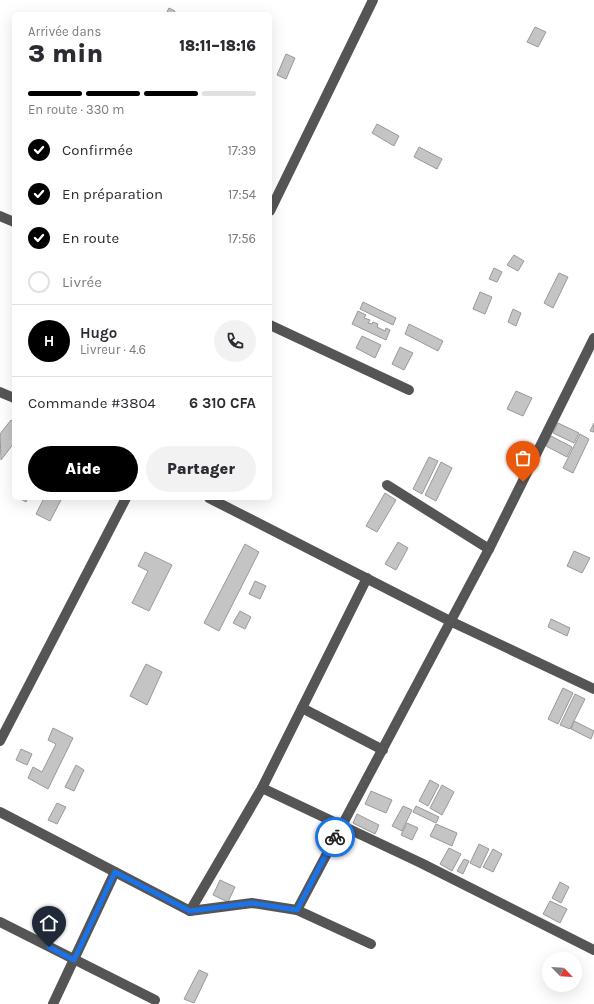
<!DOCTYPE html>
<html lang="fr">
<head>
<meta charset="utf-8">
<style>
  :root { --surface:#fff; --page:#f2f2f3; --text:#2b2b33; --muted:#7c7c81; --line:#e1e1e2; --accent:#000 }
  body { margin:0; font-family:Karla,sans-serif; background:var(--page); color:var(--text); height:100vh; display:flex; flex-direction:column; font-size:15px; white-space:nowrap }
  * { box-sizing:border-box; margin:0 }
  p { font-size:13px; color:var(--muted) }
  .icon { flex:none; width:22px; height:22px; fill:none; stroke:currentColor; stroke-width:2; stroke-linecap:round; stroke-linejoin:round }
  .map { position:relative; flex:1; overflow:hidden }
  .sheet { position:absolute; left:12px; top:12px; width:260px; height:488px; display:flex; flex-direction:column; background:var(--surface); border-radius:6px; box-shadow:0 4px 16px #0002 }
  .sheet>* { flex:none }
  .needle { width:26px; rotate:115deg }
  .fabs { position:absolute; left:542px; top:952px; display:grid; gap:8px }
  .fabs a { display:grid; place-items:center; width:40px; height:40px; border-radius:50%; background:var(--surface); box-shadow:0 4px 16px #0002; font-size:20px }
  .pin { position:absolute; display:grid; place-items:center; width:34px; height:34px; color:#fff; margin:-41px -17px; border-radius:50% 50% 50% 0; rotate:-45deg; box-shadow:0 0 4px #0007 }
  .pin .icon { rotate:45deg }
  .courier { position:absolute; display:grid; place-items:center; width:40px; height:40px; margin:-20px; border:3px solid #1a73e8; border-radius:50%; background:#fff; color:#222; box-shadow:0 1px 5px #0007 }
  .head em { font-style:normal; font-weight:800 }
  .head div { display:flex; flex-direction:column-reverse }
  .head { display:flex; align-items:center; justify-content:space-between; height:68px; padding:0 16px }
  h1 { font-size:26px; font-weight:800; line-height:30px }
  .bar { display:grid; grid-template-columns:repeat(4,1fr); gap:6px 4px; align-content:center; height:48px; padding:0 16px }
  .bar i { height:5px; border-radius:3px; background:var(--line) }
  .bar .on { background:var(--accent) }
  .bar p { grid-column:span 4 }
  .line { display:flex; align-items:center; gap:10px; padding:0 16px; border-top:1px solid var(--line) }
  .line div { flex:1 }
  .round { display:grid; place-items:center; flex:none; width:42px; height:42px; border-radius:21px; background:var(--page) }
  ol { padding:0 16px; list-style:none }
  li { display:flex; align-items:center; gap:12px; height:44px }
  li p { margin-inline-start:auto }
  li .icon { padding:4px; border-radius:50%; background:var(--accent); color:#fff; stroke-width:4 }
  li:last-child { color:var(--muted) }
  li i { width:22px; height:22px; border:2px solid var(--line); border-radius:50% }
  .cta { display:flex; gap:8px; margin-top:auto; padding:8px 16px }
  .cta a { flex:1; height:46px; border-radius:24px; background:var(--accent); color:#fff; font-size:16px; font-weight:800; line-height:46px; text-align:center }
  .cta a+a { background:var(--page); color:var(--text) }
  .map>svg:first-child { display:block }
  .building { fill:#c4c4c4; stroke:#999 }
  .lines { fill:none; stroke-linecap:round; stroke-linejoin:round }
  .minor { stroke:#555; stroke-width:10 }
  .done { stroke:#595959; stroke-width:4; stroke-dasharray:0 7.2 }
  .route { stroke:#1a73e8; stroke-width:5 }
</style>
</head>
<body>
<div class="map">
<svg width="594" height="1004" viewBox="0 0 594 1004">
  <rect width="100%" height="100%" fill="#fff"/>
  <!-- building -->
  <g class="building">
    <polygon points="169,8 175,11 174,14 166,14"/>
    <polygon points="535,27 546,32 538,47 527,42"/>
    <polygon points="286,54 295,58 286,79 277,75"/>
    <polygon points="377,124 399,136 394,146 372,133"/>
    <polygon points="419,147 442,159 437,169 414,157"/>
    <polygon points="514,255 524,261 518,271 507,265"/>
    <polygon points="494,268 502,272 497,282 489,279"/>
    <polygon points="559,273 568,277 553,308 544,303"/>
    <polygon points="480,292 492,297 485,314 473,309"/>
    <polygon points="363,302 396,318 393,325 360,309"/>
    <polygon points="513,309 521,313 516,326 508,322"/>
    <polygon points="358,311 366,315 364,318 370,320 368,323 372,324 373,322 378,324 377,327 385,331 386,328 390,330 386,340 352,324"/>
    <polygon points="409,324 443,341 438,351 405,334"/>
    <polygon points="362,336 381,345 375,358 356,348"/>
    <polygon points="400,347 413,353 404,370 392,364"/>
    <polygon points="516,391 532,398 523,416 507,409"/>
    <polygon points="11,420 14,423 14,443 1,460 0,434"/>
    <polygon points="558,423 579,433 574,443 553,433"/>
    <polygon points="594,423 594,432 590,431"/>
    <polygon points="580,434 589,439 573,473 563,468"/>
    <polygon points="551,436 572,447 567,457 546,446"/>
    <polygon points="429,457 438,461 422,494 413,489"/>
    <polygon points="441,462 452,468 436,501 425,495"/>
    <polygon points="385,493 396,500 377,532 366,526"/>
    <polygon points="19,498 28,498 26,502"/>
    <polygon points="44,498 62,498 50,521 36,514"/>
    <polygon points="398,542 408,548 396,570 385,564"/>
    <polygon points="245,544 259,552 219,631 204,623"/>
    <polygon points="574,551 590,558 582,573 567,566"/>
    <polygon points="145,552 172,565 149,611 132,603 148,571 138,566"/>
    <polygon points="255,581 266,586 260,599 249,594"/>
    <polygon points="240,611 251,617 245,629 233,623"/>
    <polygon points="551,619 570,628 567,636 548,627"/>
    <polygon points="146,664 162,672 147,705 130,696"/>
    <polygon points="563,688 573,693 558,724 548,719"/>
    <polygon points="575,694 585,699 570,729 560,725"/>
    <polygon points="574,721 594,731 591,739 571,729"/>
    <polygon points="53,728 73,738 48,789 28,778 33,767 42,772 56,744 48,740"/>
    <polygon points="21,749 32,754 27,765 16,760"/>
    <polygon points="76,765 84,770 74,791 65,787"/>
    <polygon points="430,780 439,785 428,806 419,801"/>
    <polygon points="442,785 454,792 442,815 430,808"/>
    <polygon points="371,791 392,800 386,813 365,804"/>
    <polygon points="57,803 66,807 57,824 48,820"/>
    <polygon points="403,806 412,810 402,831 392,826"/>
    <polygon points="416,806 439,817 436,823 413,812"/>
    <polygon points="357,814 379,825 375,834 353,823"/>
    <polygon points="407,823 418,828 412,840 401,835"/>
    <polygon points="436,824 457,833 452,846 430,836"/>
    <polygon points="479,844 489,849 480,868 470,863"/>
    <polygon points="449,848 461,854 452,871 440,864"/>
    <polygon points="493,849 502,854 493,872 483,867"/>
    <polygon points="464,859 469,861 463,874 457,871"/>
    <polygon points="220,880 235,887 228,902 213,895"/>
    <polygon points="560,882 569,887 561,903 552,898"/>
    <polygon points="550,901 567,909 560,923 543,914"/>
    <polygon points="199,970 208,974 194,1003 184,999"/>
  </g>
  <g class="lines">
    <!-- minor -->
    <g class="minor">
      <polyline points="270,211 373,0"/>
      <polyline points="0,216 14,222"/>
      <polyline points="270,325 409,390"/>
      <polyline points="0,392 14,398"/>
      <polyline points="387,485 489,549"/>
      <polyline points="209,498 450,621 594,689"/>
      <polyline points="302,708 383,750"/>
      <polyline points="0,741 126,498"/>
      <polyline points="262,788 421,863 594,950"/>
      <polyline points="0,812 190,911 252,903 297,910 371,944"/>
      <polyline points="297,910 489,549 594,338"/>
      <polyline points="190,911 262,788 367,578"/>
      <polyline points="0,922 155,1000"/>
      <polyline points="53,1004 115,872"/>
    </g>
  </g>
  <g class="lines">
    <!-- done -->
    <path class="done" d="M335,837C398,719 463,601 523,482"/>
    <!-- route -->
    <polyline class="route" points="49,947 74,960 115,872 190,911 252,903 297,910 335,837"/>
  </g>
</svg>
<div class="fabs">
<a><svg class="needle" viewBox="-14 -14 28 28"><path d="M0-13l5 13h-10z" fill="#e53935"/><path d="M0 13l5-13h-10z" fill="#7c7c81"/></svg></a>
</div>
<div class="pin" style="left:523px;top:482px;background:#ea580c"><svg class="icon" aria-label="bag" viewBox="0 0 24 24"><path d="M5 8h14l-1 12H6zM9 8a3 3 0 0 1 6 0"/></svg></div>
<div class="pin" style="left:49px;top:947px;background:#1f2937"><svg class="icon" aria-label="home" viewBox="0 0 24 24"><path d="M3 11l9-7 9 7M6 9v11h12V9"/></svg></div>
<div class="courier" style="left:335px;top:837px"><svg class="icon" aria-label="bike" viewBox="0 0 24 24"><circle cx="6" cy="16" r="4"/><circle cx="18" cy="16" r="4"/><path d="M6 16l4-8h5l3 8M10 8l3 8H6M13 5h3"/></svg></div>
<section class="sheet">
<div class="head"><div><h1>3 min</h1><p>Arrivée dans</p></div><em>18:11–18:16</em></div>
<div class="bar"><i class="on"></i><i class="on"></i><i class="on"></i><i></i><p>En route · 330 m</p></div>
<ol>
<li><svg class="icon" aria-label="check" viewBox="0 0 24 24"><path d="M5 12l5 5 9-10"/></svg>Confirmée<p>17:39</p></li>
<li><svg class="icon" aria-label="check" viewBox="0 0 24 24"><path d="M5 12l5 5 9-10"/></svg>En préparation<p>17:54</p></li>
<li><svg class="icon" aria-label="check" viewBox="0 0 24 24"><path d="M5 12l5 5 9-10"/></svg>En route<p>17:56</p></li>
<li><i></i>Livrée</li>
</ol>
<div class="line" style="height:72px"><b class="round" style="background:var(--accent);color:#fff">H</b><div><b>Hugo</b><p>Livreur · 4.6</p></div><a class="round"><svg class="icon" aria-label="phone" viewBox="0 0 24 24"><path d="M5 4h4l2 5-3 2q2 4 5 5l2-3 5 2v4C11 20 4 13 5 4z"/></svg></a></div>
<div class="line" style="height:52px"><div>Commande #3804</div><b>6 310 CFA</b></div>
<div class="cta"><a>Aide</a><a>Partager</a></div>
</section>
</div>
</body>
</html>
